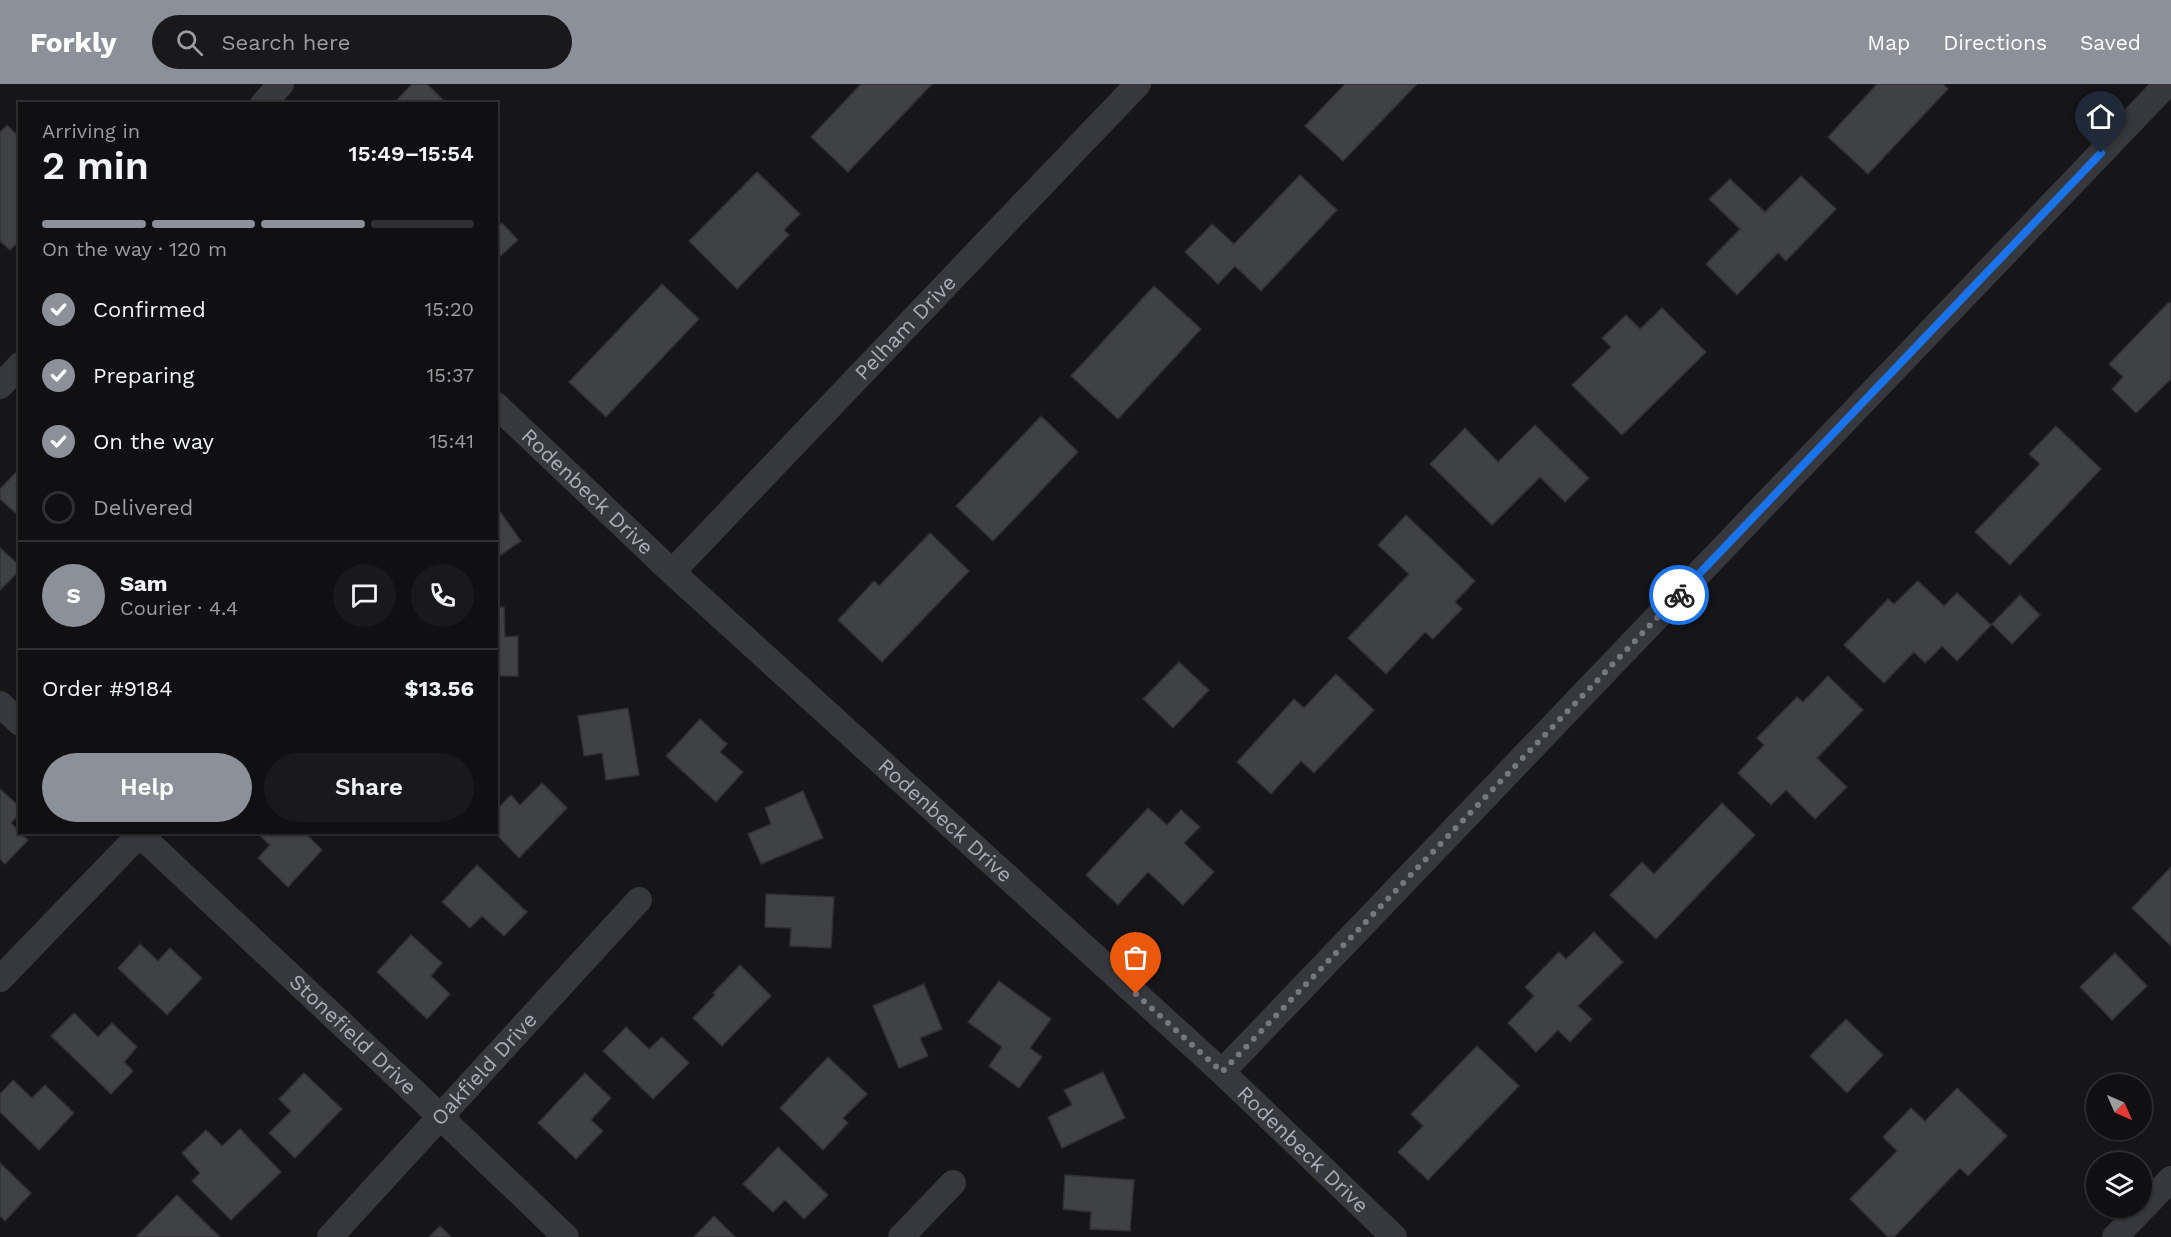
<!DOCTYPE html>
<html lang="en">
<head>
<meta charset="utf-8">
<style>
  :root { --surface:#101012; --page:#19191b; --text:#f1f3f6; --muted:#9c9d9f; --line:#303032; --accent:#8c9099 }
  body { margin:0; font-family:"Work Sans",sans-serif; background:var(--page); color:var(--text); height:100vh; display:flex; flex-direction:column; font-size:22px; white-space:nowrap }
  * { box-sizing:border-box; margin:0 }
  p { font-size:20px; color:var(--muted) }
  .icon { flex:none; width:33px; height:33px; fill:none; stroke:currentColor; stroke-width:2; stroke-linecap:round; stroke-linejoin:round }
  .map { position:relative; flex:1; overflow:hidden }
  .panel { position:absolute; left:18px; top:18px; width:480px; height:732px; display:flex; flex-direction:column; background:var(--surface); border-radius:0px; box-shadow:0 2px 4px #0004,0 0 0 2px var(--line) }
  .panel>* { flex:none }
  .needle { width:39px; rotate:135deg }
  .tools { position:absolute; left:2086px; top:990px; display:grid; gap:12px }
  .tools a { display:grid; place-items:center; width:66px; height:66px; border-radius:50%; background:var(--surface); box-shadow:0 2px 4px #0004,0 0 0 2px var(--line); font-size:30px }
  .pin { position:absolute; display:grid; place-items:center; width:51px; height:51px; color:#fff; margin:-62px -26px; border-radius:50% 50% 50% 0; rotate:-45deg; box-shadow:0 0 6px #0007 }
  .pin .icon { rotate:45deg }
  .courier { position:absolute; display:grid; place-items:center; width:60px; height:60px; margin:-30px; border:4px solid #1a73e8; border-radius:50%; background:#fff; color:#222; box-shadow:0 2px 8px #0007 }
  .headline em { font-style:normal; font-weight:600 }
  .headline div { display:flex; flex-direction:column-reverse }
  .headline { display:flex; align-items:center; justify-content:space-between; height:102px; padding:0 24px }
  h1 { font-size:39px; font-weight:600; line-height:45px }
  .bar { display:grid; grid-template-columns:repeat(4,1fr); gap:9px 6px; align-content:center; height:72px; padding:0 24px }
  .bar i { height:8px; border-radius:4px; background:var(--line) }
  .bar .active { background:var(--accent) }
  .bar p { grid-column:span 4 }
  .line { display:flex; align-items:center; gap:15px; padding:0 24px; border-top:2px solid var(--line) }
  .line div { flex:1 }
  .round { display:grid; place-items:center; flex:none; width:63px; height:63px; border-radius:32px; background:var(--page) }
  ol { padding:0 24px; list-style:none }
  li { display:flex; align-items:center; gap:18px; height:66px }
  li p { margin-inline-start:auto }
  li .icon { padding:6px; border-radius:50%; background:var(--accent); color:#fff; stroke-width:4 }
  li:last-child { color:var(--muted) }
  li i { width:33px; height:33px; border:3px solid var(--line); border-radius:50% }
  .button { display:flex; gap:12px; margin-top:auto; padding:12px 24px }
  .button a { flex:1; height:69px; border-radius:36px; background:var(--accent); color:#fff; font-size:24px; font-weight:600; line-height:69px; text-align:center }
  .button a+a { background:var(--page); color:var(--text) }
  header { display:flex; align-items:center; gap:36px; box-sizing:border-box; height:84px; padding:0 30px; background:var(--accent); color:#fff }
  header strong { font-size:28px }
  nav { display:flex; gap:33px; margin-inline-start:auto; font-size:21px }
  .search { width:420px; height:54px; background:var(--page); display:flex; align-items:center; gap:15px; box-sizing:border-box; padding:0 21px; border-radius:33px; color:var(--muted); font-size:22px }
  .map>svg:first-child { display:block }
  .building { fill:#404145; stroke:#303034; stroke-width:1.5 }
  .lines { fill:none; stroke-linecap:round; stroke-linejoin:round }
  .street { stroke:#37383d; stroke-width:26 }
  .done { stroke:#757880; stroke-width:6; stroke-dasharray:0 10.8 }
  .route { stroke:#1a73e8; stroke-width:8 }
  .labels { text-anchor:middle; stroke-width:5; stroke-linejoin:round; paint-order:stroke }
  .street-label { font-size:21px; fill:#a8adb8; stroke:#111113 }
</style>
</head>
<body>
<header>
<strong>Forkly</strong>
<div class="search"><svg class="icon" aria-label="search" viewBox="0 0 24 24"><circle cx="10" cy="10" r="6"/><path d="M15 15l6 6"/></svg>Search here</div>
<nav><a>Map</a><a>Directions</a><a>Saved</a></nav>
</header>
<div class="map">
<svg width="2171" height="1153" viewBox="0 0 2171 1153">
  <rect width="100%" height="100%" fill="#161618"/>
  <!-- building -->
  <g class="building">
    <polygon points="412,0 427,0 447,20 393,20"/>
    <polygon points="861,0 932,0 848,88 811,53"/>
    <polygon points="1345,0 1417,0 1343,77 1305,42"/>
    <polygon points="1877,0 1943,0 1948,5 1868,90 1828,53"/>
    <polygon points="7,41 20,54 20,156 10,166 0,157 0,48"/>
    <polygon points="757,88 800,130 784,146 789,151 737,205 689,157"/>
    <polygon points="1300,91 1337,126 1261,207 1235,182 1218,200 1185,168 1212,140 1234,160"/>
    <polygon points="1801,92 1836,125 1786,177 1778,169 1737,211 1706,180 1740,145 1709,115 1730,95 1765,128"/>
    <polygon points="502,139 518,156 496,176 496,143"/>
    <polygon points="662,200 699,235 606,333 569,298"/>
    <polygon points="1154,202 1201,245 1118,335 1071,292"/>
    <polygon points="2169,218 2171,220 2171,295 2136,329 2112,305 2123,293 2109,280"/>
    <polygon points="1662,224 1706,268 1622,351 1572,301 1611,263 1602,254 1626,231 1640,245"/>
    <polygon points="1041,332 1078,368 993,457 956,422"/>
    <polygon points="1535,341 1589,394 1565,418 1540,393 1492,441 1430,380 1465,344 1498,378"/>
    <polygon points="2056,342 2101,385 2010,481 1975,448 2040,380 2029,370"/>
    <polygon points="20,384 20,433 0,415 0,405"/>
    <polygon points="496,422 521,457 496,474"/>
    <polygon points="1406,431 1475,497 1455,518 1462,525 1433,555 1425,548 1386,590 1348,554 1409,490 1378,461"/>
    <polygon points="930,449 969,487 882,578 838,536 874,497 879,502"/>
    <polygon points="0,464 20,482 20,486 0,506"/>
    <polygon points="1918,497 1944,522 1957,509 1991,541 1957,577 1942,562 1925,579 1914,568 1884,599 1844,561 1888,515 1894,520"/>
    <polygon points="2020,511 2040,531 2012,560 1992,540"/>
    <polygon points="496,523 504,523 505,553 518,552 518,592 496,592"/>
    <polygon points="1179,578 1209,606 1173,644 1143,615"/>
    <polygon points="1336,590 1374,626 1314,689 1301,677 1271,710 1237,678 1294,615 1304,624"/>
    <polygon points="1828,592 1863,626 1817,674 1847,703 1815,735 1786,706 1771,721 1738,689 1764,661 1757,654 1797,613 1803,618"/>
    <polygon points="628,624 639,691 606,696 602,669 584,672 578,632"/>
    <polygon points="700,635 727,660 720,668 743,688 716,718 666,672"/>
    <polygon points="542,699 567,724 519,774 494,748 496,748 496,726 511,711 520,721"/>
    <polygon points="0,705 20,723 20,729 11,739 28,756 5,780 0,775"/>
    <polygon points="803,707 823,754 761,780 748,750 771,740 765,724"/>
    <polygon points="1722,719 1755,751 1656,855 1610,811 1642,778 1654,790"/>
    <polygon points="1148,724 1167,741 1181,726 1200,743 1184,759 1214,788 1183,821 1148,788 1118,821 1086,791"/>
    <polygon points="256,748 304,748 322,766 288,803 258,774 270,761"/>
    <polygon points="477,781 527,828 504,852 482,832 470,844 442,818"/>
    <polygon points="2171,783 2171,862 2132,824"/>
    <polygon points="766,810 834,813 831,864 790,862 791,844 765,843"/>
    <polygon points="1594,848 1623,878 1578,922 1592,935 1570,958 1558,946 1536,968 1508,939 1534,912 1525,903 1559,868 1566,875"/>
    <polygon points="411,851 442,879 431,892 450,910 427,935 377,888"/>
    <polygon points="140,860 158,877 170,864 202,894 167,931 118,884"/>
    <polygon points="2115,869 2147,902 2112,936 2080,903"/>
    <polygon points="740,881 771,912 722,962 693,934 715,911 713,909"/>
    <polygon points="999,897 1051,935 1030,964 1042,973 1019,1004 989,982 1002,963 968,938"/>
    <polygon points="924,900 942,945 920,954 928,972 899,984 873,922"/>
    <polygon points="74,929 98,953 112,939 137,963 124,978 133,987 111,1010 51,952"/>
    <polygon points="1846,935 1883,971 1847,1009 1810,972"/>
    <polygon points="626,943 649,965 662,953 689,979 653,1015 603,967"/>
    <polygon points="1477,962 1519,1002 1428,1096 1398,1068 1423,1042 1411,1030"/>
    <polygon points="828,973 867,1010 843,1034 848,1039 823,1066 780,1024"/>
    <polygon points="1103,988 1125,1034 1062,1064 1048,1033 1072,1021 1064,1006"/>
    <polygon points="304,989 342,1025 295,1074 269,1049 291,1027 279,1015"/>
    <polygon points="585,989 611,1014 591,1036 603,1047 576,1075 538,1039"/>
    <polygon points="13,996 32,1014 45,1001 74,1029 39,1066 0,1028 0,1010"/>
    <polygon points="1957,1004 2007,1052 1968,1092 1960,1084 1894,1153 1888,1153 1850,1115 1897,1067 1883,1053 1911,1024 1925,1037"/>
    <polygon points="240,1045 281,1088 231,1136 192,1097 200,1089 182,1069 206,1046 222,1062"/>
    <polygon points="778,1063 828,1111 804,1135 785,1116 773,1128 743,1100"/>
    <polygon points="0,1079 31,1109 5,1137 0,1132"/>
    <polygon points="1065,1091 1134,1096 1130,1147 1090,1145 1091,1128 1063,1125"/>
    <polygon points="177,1111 219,1152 218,1153 136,1153"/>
    <polygon points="714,1132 735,1153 694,1153"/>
    <polygon points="440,1142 451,1153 429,1153"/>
  </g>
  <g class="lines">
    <!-- street -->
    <g class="street">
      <polyline points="263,20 281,0"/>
      <polyline points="0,302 20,281"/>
      <path id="s1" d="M496,321L672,488L1222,988L1394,1153"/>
      <path id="s2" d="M672,488L1138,0"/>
      <polyline points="0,620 20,639"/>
      <path id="s3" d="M137,748L409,1003L566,1153"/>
      <polyline points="0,895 142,748"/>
      <polyline points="1222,988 2167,0"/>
      <path id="s4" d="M330,1153L639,816"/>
      <polyline points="901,1153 953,1099"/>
      <polyline points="2115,1153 2171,1095"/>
    </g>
  </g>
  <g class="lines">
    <!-- done -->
    <polyline class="done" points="1136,910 1222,988 1679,511"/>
    <!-- route -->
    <polyline class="route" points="1679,511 2101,69"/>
  </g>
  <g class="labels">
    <!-- street labels -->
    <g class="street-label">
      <text dy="7" stroke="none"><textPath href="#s2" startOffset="338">Pelham Drive</textPath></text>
      <text dy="7" stroke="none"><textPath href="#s1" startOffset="126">Rodenbeck Drive</textPath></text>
      <text dy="7" stroke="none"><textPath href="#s1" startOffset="612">Rodenbeck Drive</textPath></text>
      <text dy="7" stroke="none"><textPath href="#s3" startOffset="296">Stonefield Drive</textPath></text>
      <text dy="7" stroke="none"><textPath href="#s4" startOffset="228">Oakfield Drive</textPath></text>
      <text dy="7" stroke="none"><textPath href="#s1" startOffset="1098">Rodenbeck Drive</textPath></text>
    </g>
  </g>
</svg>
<div class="tools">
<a><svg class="needle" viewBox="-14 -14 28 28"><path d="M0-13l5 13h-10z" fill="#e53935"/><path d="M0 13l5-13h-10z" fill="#9c9d9f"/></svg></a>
<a><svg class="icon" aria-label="layers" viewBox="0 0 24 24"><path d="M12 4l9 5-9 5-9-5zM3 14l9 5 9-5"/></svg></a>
</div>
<div class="pin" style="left:1136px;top:910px;background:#ea580c"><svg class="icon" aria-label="bag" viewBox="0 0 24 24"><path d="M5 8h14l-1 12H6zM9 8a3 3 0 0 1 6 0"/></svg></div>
<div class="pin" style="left:2101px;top:69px;background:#1f2937"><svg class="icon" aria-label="home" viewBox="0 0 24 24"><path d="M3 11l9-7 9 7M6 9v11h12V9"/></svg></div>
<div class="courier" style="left:1679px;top:511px"><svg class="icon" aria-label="bike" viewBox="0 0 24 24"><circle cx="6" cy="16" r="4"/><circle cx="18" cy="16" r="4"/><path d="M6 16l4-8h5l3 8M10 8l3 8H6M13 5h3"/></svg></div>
<section class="panel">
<div class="headline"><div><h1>2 min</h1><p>Arriving in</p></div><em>15:49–15:54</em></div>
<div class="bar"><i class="active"></i><i class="active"></i><i class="active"></i><i></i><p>On the way · 120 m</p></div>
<ol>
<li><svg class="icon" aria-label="check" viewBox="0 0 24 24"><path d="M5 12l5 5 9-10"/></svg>Confirmed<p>15:20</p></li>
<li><svg class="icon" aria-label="check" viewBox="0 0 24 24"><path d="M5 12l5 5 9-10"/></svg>Preparing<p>15:37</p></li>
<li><svg class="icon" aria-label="check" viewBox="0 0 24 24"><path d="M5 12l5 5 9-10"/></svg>On the way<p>15:41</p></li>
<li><i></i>Delivered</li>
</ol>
<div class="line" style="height:108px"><b class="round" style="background:var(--accent);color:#fff">S</b><div><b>Sam</b><p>Courier · 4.4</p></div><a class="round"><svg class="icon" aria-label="chat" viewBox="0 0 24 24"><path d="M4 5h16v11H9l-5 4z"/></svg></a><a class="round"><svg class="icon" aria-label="phone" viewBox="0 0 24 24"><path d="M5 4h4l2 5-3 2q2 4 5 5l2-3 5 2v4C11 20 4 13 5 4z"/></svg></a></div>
<div class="line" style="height:78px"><div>Order #9184</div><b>$13.56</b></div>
<div class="button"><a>Help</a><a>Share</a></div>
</section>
</div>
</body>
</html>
